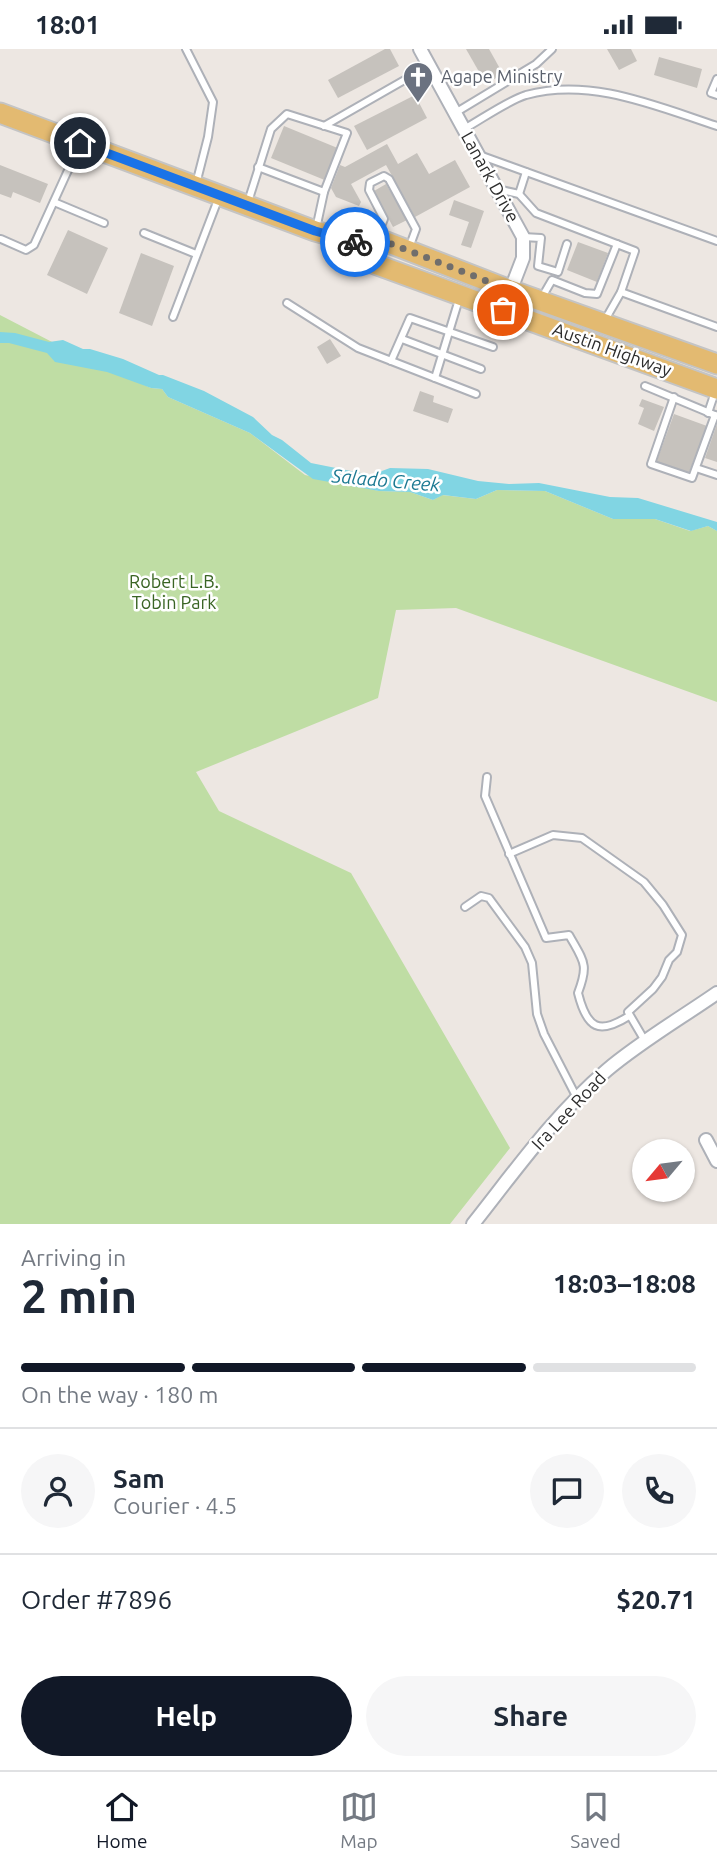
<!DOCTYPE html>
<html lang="en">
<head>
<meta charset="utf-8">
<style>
  :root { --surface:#fff; --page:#f6f6f7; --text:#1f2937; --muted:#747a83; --line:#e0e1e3; --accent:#111827 }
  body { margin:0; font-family:Ubuntu,sans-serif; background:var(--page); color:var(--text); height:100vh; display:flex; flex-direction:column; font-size:26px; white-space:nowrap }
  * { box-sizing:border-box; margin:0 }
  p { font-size:23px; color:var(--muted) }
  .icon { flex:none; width:38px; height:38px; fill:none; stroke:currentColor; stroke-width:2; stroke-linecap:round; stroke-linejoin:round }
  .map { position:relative; height:1175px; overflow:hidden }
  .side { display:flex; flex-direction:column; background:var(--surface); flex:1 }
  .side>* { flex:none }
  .needle { width:46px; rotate:241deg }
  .tools { position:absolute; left:632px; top:1090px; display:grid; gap:14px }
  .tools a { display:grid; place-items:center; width:63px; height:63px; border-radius:50%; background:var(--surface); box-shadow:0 2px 5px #0004; font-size:35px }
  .pin { position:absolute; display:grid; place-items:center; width:60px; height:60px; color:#fff; margin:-30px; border:4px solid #fff; border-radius:50%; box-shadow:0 2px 7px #0007 }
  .courier { position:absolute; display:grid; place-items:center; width:70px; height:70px; margin:-35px; border:5px solid #1a73e8; border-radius:50%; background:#fff; color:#222; box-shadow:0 2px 9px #0007 }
  .headline em { font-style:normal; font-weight:700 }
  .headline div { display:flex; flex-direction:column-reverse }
  .headline { display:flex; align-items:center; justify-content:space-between; height:119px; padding:0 21px }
  h1 { font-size:46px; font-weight:700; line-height:52px }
  .bar { display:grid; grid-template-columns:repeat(4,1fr); gap:10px 7px; align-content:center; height:84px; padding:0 21px }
  .bar i { height:9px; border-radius:5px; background:var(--line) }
  .bar .active { background:var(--accent) }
  .bar p { grid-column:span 4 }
  .line { display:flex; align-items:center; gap:18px; padding:0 21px; border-top:2px solid var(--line) }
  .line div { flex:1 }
  .round { display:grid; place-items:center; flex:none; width:74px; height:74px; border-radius:37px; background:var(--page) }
  .primary-button { display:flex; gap:14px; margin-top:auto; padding:14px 21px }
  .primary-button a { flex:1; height:80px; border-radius:42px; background:var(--accent); color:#fff; font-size:28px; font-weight:700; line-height:80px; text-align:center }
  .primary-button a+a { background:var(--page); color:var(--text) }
  .status { display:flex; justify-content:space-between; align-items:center; height:49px; padding:0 35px; background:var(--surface); direction:ltr }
  .status svg { height:19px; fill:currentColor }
  .menu { display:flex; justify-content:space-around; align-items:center; height:98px; border-top:2px solid var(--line); background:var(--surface); font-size:19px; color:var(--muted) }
  .menu a { display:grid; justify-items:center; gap:4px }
  .menu .active { color:var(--accent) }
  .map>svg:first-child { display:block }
  .green { fill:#bfdda4 }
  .water { fill:#81d5e3 }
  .building { fill:#c6c2bd }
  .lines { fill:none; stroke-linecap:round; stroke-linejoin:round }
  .service-casing { stroke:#aeb1b8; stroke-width:10 }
  .minor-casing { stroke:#aeb1b8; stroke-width:16 }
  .primary-casing { stroke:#c4c4c4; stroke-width:23 }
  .service { stroke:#fff; stroke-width:6 }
  .minor { stroke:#fff; stroke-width:12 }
  .primary { stroke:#e3ba71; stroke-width:19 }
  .done { stroke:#706e6c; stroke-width:7; stroke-dasharray:0 12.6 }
  .route { stroke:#1a73e8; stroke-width:9 }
  .labels { text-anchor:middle; stroke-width:5; stroke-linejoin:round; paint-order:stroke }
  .worship-label { font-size:18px; fill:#5b616d; stroke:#fff; text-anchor:start }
  .street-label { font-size:18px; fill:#2d2d2d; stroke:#fff }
  .park-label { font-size:18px; fill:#396423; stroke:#fff }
  .water-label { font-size:19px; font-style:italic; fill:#1c7992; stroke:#fff }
</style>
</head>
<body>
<div class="status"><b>18:01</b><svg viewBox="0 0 49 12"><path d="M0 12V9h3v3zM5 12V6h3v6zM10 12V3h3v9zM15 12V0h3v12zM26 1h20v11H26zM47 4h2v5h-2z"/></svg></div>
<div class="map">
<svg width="717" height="1175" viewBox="0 0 717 1175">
  <rect width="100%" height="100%" fill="#ede7e2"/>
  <!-- green -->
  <polygon class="green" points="0,266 81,308 151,339 162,340 168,348 250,384 305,426 379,442 410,443 433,451 442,446 476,450 497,441 545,442 613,470 655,470 690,482 708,477 717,482 717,653 456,559 396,561 378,649 196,723 219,762 351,824 510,1099 450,1175 0,1175"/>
  <!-- water -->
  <polygon class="water" points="0,283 15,284 49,293 63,291 83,300 90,300 123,310 159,326 163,326 204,342 253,368 272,386 282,391 311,414 371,426 390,419 428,420 478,432 509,435 539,434 610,448 638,449 717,473 717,482 708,477 691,482 655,470 613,470 545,442 497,441 476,450 443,446 433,451 410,443 379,442 313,430 250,384 168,348 162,340 151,339 107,323 55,313 47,304 9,294 0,294"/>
  <!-- building -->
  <g class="building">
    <polygon points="385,0 390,0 399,17 338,49 328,31"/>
    <polygon points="466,0 489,0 503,25 486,35"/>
    <polygon points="607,0 631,0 637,12 619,21"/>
    <polygon points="659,8 702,20 697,39 654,26"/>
    <polygon points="415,46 427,69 367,101 354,77"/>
    <polygon points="284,77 340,100 327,132 271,109"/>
    <polygon points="387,95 398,115 417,104 429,125 455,111 470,138 415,168 386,116 351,135 361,153 359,157 336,148 331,139 340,116 345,118"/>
    <polygon points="0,116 48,135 40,154 13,143 11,149 0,145"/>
    <polygon points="386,135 407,171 393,178 374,142"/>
    <polygon points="454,151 484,162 471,199 461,196 469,173 449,166"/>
    <polygon points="68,181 108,199 87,245 47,226"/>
    <polygon points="578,193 608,204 597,233 567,221"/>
    <polygon points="141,204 174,217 152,277 119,264"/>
    <polygon points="330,290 341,307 327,315 317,298"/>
    <polygon points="420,342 434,347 433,353 453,360 448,374 413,362"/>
    <polygon points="642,350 664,358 654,382 638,375 644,359 639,357"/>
    <polygon points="674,365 707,377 688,426 656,414"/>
    <polygon points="717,375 717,413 705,409"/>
  </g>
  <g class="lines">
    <!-- service casing -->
    <g class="service-casing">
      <g id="service">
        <polyline points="186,0 213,53 208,88 196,135"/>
        <polyline points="717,30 711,44 717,46"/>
        <polyline points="455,64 536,15 552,0"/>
        <polyline points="324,77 429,17"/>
        <path d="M464,80C482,70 507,52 526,46C590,28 656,57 717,77"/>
        <polyline points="482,107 717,192"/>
        <polyline points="258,118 324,143"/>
        <polyline points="497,140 519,145 536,164 635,202 621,243 605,271"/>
        <polyline points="519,145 526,123"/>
        <polyline points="54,153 104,174"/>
        <polyline points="248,153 271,80 287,65 347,84 324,143 316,180"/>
        <polyline points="144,184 196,205"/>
        <polyline points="378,185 384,170 369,141 370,134 384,127 389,130 416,180 409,199"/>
        <polyline points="523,188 541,189 538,217 558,223 567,195"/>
        <polyline points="1,190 26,201 34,196 80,95"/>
        <polyline points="621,243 717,278"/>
        <polyline points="541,250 552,231 585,244 597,245 617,195"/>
        <polyline points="287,254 358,299 476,345"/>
        <polyline points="173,268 219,148"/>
        <polyline points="402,290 481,320"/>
        <polyline points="391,312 410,269 493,298"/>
        <polyline points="435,329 460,247"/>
        <polyline points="645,337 717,367"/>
        <polyline points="674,348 651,415 692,429 715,366"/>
        <polyline points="708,364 715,343"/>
        <polyline points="696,419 717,426"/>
        <path d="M487,728L485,747L546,889L569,886C584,913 589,915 578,944C587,980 599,986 629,967"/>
        <polyline points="509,805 553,786 582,789 644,833 663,856 682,886 677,903 669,911 662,928 653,940 628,963 645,992"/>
        <polyline points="465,858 481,847 489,849 525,898 532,914 537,965 544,985 577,1049"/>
      </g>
    </g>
    <!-- minor casing -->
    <g class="minor-casing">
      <g id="minor">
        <polyline points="420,0 523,188 523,209 503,261"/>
        <polyline points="706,1091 717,1112"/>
        <path d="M473,1175C515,1122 555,1065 607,1021C640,993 681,969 717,944"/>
      </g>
    </g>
    <!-- primary casing -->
    <g class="primary-casing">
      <g id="primary">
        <polyline points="0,64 315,182 358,194 376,189 510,241 717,315"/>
        <polyline points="358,194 372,214 717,340"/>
      </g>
    </g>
    <!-- service -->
    <use href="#service" class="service"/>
    <!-- minor -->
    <use href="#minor" class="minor"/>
    <!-- primary -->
    <use href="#primary" class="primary"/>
  </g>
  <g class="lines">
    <!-- done -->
    <polyline class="done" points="355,193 376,189 510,241 503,261"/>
    <!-- route -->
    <polyline class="route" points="80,94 315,182 355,193"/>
  </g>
  <!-- icons -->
  <defs>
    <g id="church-pin" transform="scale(1.575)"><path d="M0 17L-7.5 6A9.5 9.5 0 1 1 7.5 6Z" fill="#6b7280" stroke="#fff"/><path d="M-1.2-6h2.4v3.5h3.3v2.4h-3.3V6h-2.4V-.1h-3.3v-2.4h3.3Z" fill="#fff"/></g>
  </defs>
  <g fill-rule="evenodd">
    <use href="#church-pin" x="418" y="28"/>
  </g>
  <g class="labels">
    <!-- worship labels -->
    <g class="worship-label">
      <text x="441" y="34">Agape Ministry</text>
    </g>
    <!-- street labels -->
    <g class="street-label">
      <text transform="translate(490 128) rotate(61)" y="6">Lanark Drive</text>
      <text transform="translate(612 301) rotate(20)" y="6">Austin Highway</text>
      <text transform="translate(569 1062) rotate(-47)" y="6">Ira Lee Road</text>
    </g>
    <!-- park labels -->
    <g class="park-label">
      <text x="174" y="539">Robert L.B.<tspan x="174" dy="21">Tobin Park</tspan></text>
    </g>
    <!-- water labels -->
    <g class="water-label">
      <text transform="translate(386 431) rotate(5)" y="7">Salado Creek</text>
    </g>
  </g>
</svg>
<div class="tools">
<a><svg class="needle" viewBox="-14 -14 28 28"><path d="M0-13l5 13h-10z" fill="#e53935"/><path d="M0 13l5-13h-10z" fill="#747a83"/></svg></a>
</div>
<div class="pin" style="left:503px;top:261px;background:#ea580c"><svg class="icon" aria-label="bag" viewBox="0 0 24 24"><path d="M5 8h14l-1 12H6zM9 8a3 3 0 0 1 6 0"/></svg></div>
<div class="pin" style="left:80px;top:94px;background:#1f2937"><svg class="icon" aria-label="home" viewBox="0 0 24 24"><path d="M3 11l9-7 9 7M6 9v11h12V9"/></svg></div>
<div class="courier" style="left:355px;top:193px"><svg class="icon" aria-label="bike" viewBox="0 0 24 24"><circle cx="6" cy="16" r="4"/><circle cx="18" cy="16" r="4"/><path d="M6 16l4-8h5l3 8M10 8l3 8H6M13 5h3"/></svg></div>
</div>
<section class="side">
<div class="headline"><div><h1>2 min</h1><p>Arriving in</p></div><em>18:03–18:08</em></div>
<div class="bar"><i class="active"></i><i class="active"></i><i class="active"></i><i></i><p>On the way · 180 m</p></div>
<div class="line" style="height:126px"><a class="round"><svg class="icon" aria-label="person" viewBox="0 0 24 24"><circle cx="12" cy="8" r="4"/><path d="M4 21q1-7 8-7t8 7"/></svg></a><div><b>Sam</b><p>Courier · 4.5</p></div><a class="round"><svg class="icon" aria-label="chat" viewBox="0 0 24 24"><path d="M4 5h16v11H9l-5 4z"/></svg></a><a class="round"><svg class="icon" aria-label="phone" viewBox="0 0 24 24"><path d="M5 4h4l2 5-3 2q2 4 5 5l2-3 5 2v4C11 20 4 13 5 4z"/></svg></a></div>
<div class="line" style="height:91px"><div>Order #7896</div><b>$20.71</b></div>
<div class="primary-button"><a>Help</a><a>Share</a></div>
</section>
<nav class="menu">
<a class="active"><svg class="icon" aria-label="home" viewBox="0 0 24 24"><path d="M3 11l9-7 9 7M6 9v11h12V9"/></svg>Home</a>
<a><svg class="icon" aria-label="map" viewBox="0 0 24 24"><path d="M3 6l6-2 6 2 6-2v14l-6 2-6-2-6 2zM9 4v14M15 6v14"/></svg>Map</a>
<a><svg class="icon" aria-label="saved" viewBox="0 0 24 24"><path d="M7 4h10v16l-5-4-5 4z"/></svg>Saved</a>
</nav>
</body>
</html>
